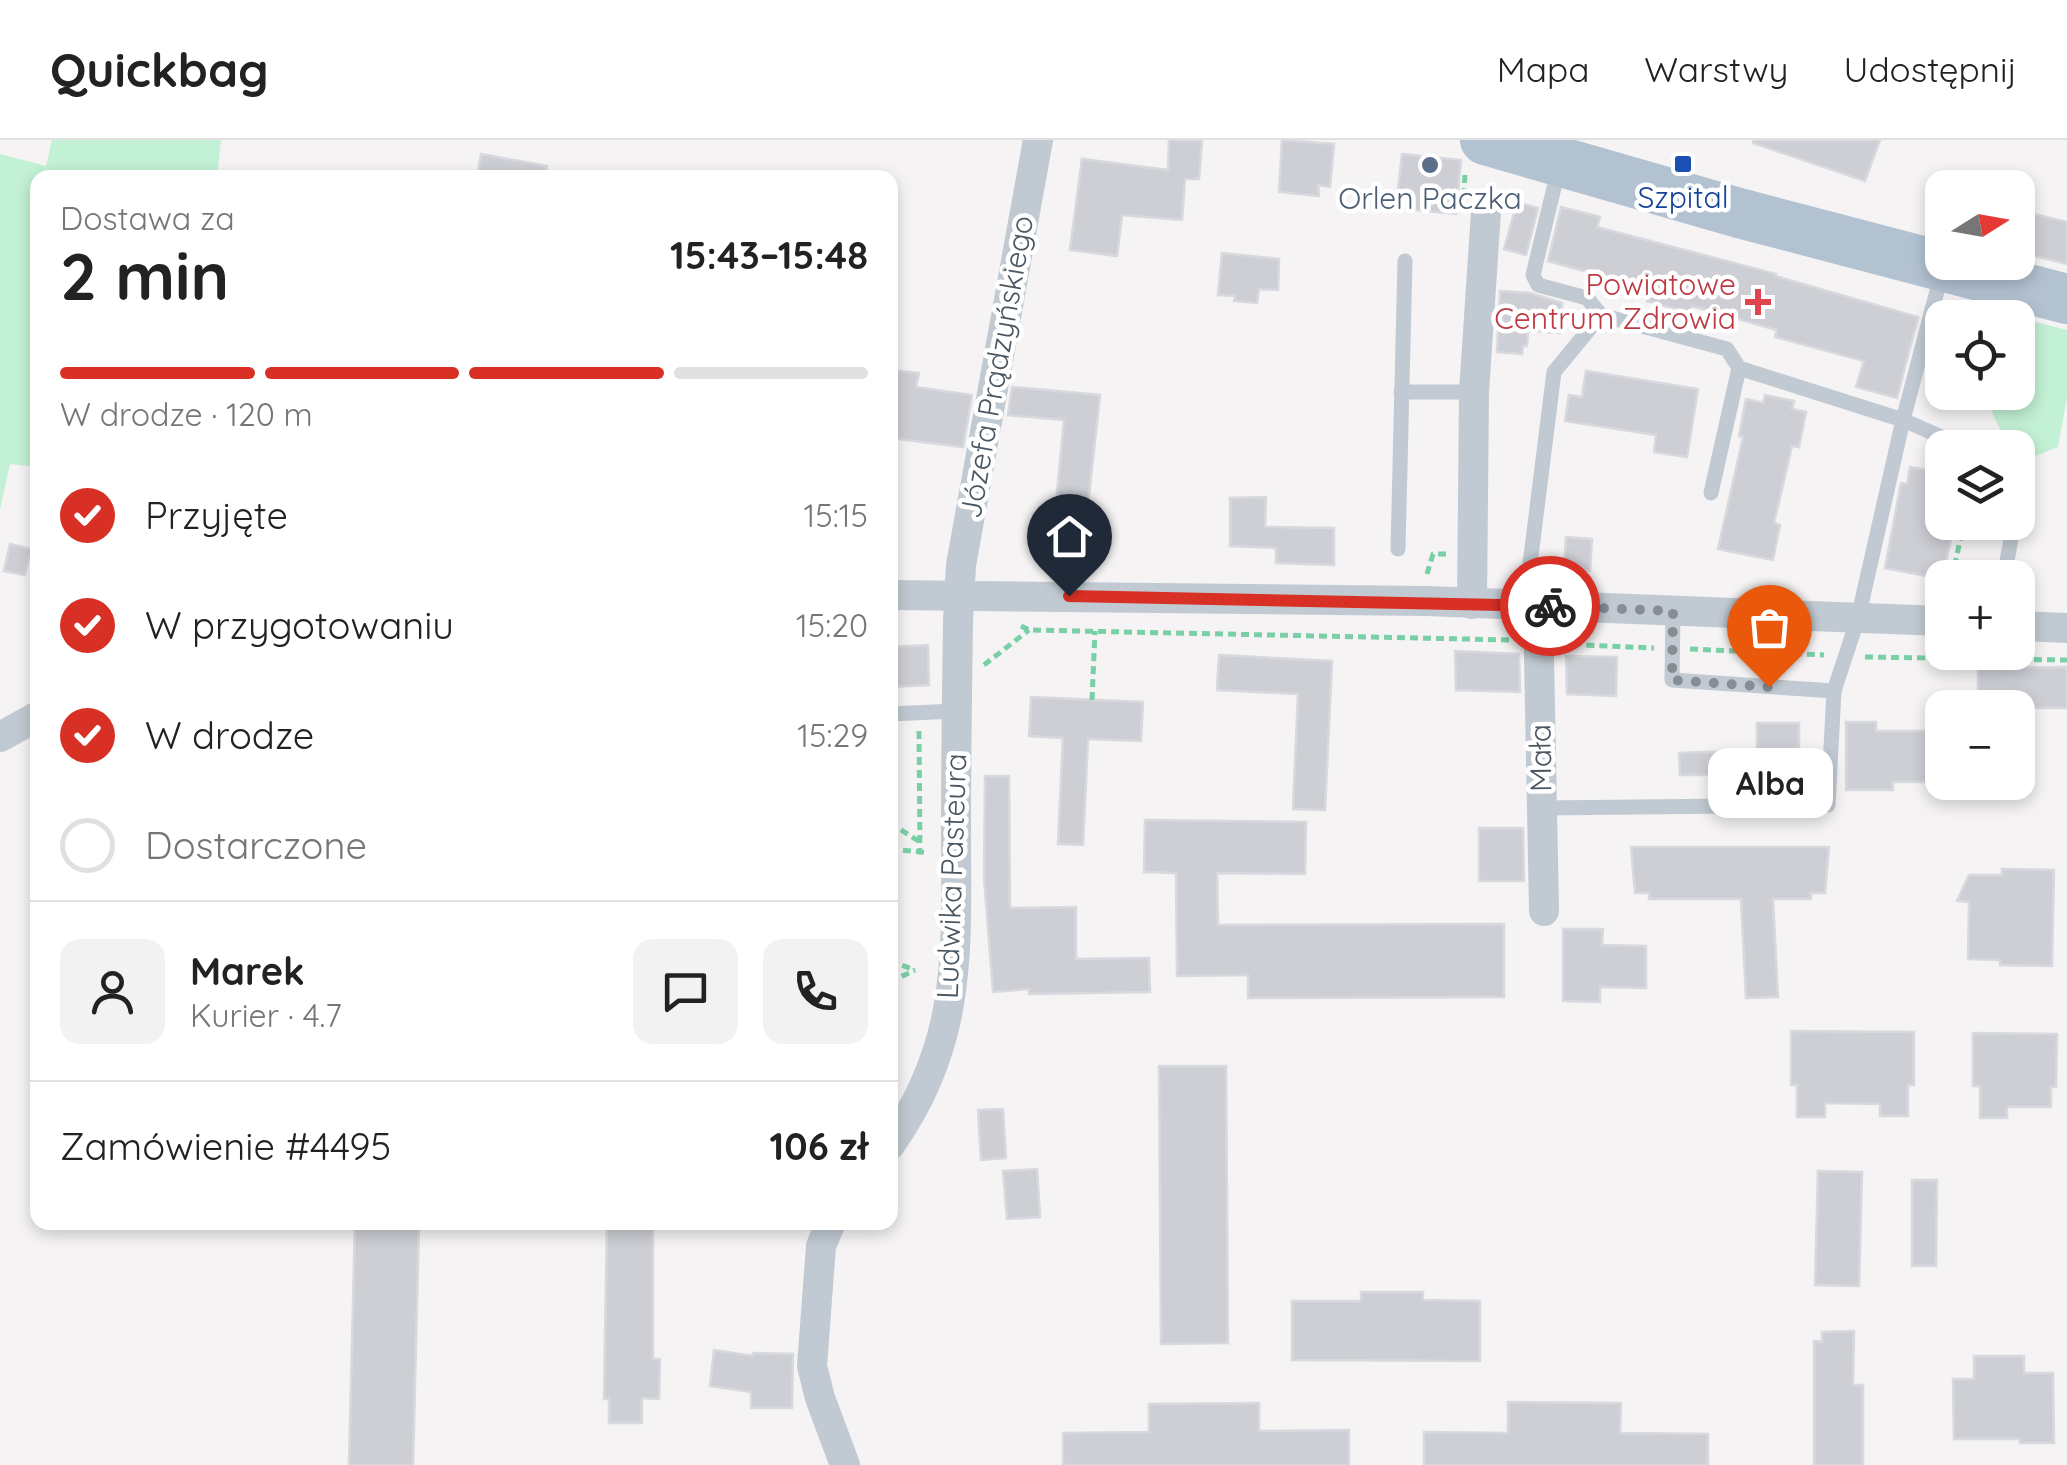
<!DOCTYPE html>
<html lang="pl">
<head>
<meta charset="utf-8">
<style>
  :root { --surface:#fff; --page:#f2f2f2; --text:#222; --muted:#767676; --line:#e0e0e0; --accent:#d93025 }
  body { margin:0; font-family:Quicksand,sans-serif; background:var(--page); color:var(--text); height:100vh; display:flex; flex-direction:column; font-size:38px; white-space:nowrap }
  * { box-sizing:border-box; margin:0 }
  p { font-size:32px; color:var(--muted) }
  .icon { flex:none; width:55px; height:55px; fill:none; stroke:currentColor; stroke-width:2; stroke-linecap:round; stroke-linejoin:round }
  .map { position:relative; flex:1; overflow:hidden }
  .sheet { position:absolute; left:30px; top:30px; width:868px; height:1060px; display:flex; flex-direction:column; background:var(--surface); border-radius:20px; box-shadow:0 5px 15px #0003 }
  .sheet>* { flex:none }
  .needle { width:65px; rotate:79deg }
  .tools { position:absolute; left:1925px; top:30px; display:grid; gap:20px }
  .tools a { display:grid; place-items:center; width:110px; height:110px; border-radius:20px; background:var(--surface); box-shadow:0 5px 15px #0003; font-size:50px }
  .pin { position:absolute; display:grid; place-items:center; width:85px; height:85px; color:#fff; margin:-102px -42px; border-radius:50% 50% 50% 0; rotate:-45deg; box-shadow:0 0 10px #0007 }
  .pin .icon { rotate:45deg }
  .courier { position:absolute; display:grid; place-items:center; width:100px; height:100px; margin:-50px; border:8px solid #d93025; border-radius:50%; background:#fff; color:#222; box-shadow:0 2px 12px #0007 }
  .bubble { position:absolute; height:70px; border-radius:20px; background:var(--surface); box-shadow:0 5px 15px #0003; font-size:32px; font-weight:700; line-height:70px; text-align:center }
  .head em { font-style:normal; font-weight:700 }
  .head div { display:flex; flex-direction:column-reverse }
  .head { display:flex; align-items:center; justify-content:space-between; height:170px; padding:0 30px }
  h1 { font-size:65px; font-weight:700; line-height:75px }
  .bar { display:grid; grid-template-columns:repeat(4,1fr); gap:15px 10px; align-content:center; height:120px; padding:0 30px }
  .bar i { height:12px; border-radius:8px; background:var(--line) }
  .bar .selected { background:var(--accent) }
  .bar p { grid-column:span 4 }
  .line { display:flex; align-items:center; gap:25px; padding:0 30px; border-top:2px solid var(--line) }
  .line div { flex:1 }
  .round { display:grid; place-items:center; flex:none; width:105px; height:105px; border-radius:20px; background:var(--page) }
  ol { padding:0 30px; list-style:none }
  li { display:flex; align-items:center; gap:30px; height:110px }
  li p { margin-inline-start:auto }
  li .icon { padding:10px; border-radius:50%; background:var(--accent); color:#fff; stroke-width:4 }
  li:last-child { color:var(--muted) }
  li i { width:55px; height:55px; border:5px solid var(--line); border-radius:50% }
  header { display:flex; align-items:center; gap:60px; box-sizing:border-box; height:140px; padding:0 50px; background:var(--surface); border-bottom:2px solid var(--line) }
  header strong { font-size:48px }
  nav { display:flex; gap:55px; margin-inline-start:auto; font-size:35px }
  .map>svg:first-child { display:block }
  .green { fill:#c3f1d5 }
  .building { fill:#cdcfd5; stroke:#d7d9de; stroke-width:2.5 }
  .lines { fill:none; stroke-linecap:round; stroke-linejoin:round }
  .path { stroke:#7ad0a6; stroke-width:5; stroke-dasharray:8 5; stroke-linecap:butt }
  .service { stroke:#c1cad2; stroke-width:15 }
  .minor { stroke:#c1cad2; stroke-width:30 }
  .primary { stroke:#b3c2d1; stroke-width:50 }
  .done { stroke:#868d94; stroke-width:10; stroke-dasharray:0 18 }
  .route { stroke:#d93025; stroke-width:12 }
  .transit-dot { fill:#1a4fb4; stroke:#fff; stroke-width:4 }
  .service-dot { fill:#5c6f8a; stroke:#fff; stroke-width:4 }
  .health-dot { fill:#e0444e; stroke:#fff; stroke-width:4 }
  .labels { text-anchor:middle; stroke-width:9; stroke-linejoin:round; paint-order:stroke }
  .transit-label { font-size:30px; fill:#164399; stroke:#fff }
  .service-label { font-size:30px; fill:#4e5e75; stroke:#fff }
  .health-label { font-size:30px; fill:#be3a42; stroke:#fff; text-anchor:end }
  .street-label { font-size:30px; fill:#4a5661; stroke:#fff }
</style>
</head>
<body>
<header>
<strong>Quickbag</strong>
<nav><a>Mapa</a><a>Warstwy</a><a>Udostępnij</a></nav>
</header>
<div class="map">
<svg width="2067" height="1325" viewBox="0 0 2067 1325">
  <rect width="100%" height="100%" fill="#f5f3f3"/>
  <!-- green -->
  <g class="green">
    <polygon points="52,0 221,0 217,37 38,38 37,327 10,324 0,370 0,14 46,26"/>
    <path d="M1965,164L2067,190V257L2058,307L2025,320C2002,294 1997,289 1986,253L2018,252V178L1967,177Z"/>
  </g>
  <!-- building -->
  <g class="building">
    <polygon points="1169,0 1202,0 1199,39 1185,39 1182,80 1122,75 1117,116 1070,110 1082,19 1168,30"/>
    <polygon points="1282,0 1334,4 1330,47 1318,45 1319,56 1279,52"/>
    <polygon points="1754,0 1880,0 1865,41 1753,3"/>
    <polygon points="481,14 547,26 546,38 477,38"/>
    <polygon points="1402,14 1461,20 1456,74 1396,68"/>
    <polygon points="1517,62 1538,68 1526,115 1504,109"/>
    <polygon points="1561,67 1600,77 1597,87 1776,134 1775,136 1918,177 1897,258 1856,247 1864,221 1775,197 1777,190 1692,166 1690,173 1647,161 1649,149 1548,121"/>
    <polygon points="2018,70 2067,82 2067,124 2018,112"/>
    <polygon points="1222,113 1279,119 1278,150 1259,149 1257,163 1234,161 1235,156 1218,155"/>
    <polygon points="1500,151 1530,153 1562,163 1560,193 1528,191 1527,206 1523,206 1522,214 1497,212"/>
    <polygon points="890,230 919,233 916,247 972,255 963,307 890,298"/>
    <polygon points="1586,231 1698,249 1687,317 1654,312 1656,295 1565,281 1569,255 1582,257"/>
    <polygon points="1012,247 1100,255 1088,364 1056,363 1064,280 1008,275"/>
    <polygon points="1765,255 1794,261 1792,269 1806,272 1799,307 1792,306 1774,383 1780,385 1773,420 1718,409 1743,297 1739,296 1746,259 1763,263"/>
    <polygon points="1910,327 1942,333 1942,382 1955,382 1942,439 1885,428 1901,343 1907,344"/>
    <polygon points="1266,357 1265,387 1334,388 1334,425 1276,423 1276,408 1230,406 1230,358"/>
    <polygon points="1566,397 1592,399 1590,431 1564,429"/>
    <polygon points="10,404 31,409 25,435 4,431"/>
    <polygon points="928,505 929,545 890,547 890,507"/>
    <polygon points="1455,511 1519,514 1520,552 1456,550"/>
    <polygon points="1219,515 1332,521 1325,670 1293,669 1298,554 1217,550"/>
    <polygon points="1566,516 1617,517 1616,556 1567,554"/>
    <polygon points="2067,527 2067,568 1978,568 1978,528"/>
    <polygon points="1031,557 1143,562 1141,601 1088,599 1083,705 1058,704 1063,598 1029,596"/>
    <polygon points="1846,582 1876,582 1876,591 1942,591 1942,642 1893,642 1893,650 1846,650"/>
    <polygon points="1757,583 1799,583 1799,607 1794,608 1794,632 1780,632 1780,635 1680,635 1679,613 1757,610"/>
    <polygon points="985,636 1009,636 1010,768 1076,767 1076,819 1149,818 1150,852 1029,854 1029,849 993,852 984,737"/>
    <polygon points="1145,680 1306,682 1305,734 1217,733 1218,785 1504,784 1504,857 1248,858 1248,835 1177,836 1176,733 1144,732"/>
    <polygon points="1479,688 1523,688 1524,741 1479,741"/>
    <polygon points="1631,707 1829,707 1825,753 1811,753 1811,759 1773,759 1778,857 1746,858 1741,759 1649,759 1649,753 1635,753"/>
    <polygon points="2002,729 2054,730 2052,826 2000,825 2000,820 1968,819 1969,762 1957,761 1969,735 2002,735"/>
    <polygon points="1563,789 1603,789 1602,805 1646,806 1646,848 1600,847 1600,862 1563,861"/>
    <polygon points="1791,891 1914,892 1914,945 1908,945 1908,976 1880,976 1880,964 1825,963 1825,977 1797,977 1797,945 1791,945"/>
    <polygon points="1973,893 2057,894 2056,947 2051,947 2051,967 2007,967 2007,978 1980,978 1980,946 1973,946"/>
    <polygon points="1159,926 1226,926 1228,1203 1161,1204"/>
    <polygon points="1003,969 1006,1018 981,1020 978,970"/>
    <polygon points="1037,1029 1040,1077 1007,1079 1003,1031"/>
    <polygon points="1818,1031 1862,1032 1859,1146 1815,1145"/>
    <polygon points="1912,1040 1937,1040 1936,1126 1912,1126"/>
    <polygon points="355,1082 419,1082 413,1325 349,1325"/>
    <polygon points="607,1082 653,1082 653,1219 660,1219 659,1259 642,1258 642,1283 609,1283 609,1259 604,1259"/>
    <polygon points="1361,1152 1423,1152 1423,1160 1480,1161 1480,1221 1292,1220 1292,1161 1361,1161"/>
    <polygon points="1854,1191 1853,1245 1863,1245 1863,1325 1814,1325 1814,1201 1822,1202 1822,1192"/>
    <polygon points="714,1210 753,1216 753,1213 793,1214 792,1268 751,1268 751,1252 710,1246"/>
    <polygon points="1974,1216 2024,1216 2024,1233 2053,1233 2054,1303 2020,1303 2020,1299 1954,1299 1953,1239 1974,1239"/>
    <polygon points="1508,1262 1621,1263 1620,1293 1708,1294 1708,1325 1424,1325 1424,1292 1508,1293"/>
    <polygon points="1259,1263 1259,1291 1349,1290 1349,1325 1063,1325 1063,1293 1149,1292 1149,1264"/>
  </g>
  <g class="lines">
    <!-- path -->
    <g class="path">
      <polyline points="1464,56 1465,32"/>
      <polyline points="1427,434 1433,414 1446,414"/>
      <polyline points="1960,438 1955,424 1964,382"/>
      <polyline points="1021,486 1029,490 1513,500"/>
      <polyline points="1575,500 1582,505 1654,508"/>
      <polyline points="1690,509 1824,515"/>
      <polyline points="1865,517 2067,520"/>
      <polyline points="984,525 1029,490"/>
      <polyline points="1092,560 1095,491"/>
      <polyline points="919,591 920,712 927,713"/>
      <polyline points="890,683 920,702"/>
      <polyline points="890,709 920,712"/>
      <polyline points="890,821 915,830"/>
      <polyline points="890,842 915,830"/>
    </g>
    <!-- service -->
    <g class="service">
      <polyline points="1559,27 1533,135 1538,145 1587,158 1601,175 1727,209 1739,228 1903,280 1967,308"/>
      <polyline points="1401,252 1474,252"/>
      <polyline points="2018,329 2024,331 2018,366"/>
      <polyline points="1711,353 1739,228"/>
      <polyline points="1398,409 1405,121"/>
      <polyline points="2004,438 2014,382"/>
      <polyline points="1528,465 1530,424 1554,232 1601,175"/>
      <polyline points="1673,471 1672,540 1834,551 1858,478 1903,280 1942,132"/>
      <polyline points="890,574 956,571"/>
      <polyline points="1542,668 1828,665 1834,551"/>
    </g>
    <!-- minor -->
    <g class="minor">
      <polyline points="890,455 1426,461 1942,481"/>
      <polyline points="1472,464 1474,252 1486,72"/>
      <polyline points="1538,465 1544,771"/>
      <polyline points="2018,486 2067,488"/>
      <polyline points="0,597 38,576"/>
      <path d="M890,1005C964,901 956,809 956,688C956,619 957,550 958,481L961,425L1038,0"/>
      <polyline points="831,1082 821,1106 812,1226 820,1258 845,1325"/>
    </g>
    <!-- primary -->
    <polyline class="primary" points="1485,0 1739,73 2067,159"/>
  </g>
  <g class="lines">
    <!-- done -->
    <polyline class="done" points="1550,466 1673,471 1672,540 1769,547"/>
    <!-- route -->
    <polyline class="route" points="1069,456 1550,466"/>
  </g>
  <!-- markers -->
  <rect class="transit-dot" x="1673" y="14" width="20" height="20" rx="5"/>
  <circle class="service-dot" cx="1430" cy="25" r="10"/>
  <path class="health-dot" d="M1753 147h10v10h10v10h-10v10h-10v-10h-10v-10h10z"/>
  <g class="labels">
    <!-- transit labels -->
    <g class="transit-label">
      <text x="1683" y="68">Szpital</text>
    </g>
    <!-- service labels -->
    <g class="service-label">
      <text x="1430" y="69">Orlen Paczka</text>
    </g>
    <!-- health labels -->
    <g class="health-label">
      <text x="1736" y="155">Powiatowe<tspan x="1736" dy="34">Centrum Zdrowia</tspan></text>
    </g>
    <!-- street labels -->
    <g class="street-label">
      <text transform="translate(997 227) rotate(-80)" y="10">Józefa Prądzyńskiego</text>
      <text transform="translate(1541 618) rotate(-91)" y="10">Mała</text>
      <text transform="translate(952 736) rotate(-88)" y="10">Ludwika Pasteura</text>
    </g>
  </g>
</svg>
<div class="tools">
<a><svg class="needle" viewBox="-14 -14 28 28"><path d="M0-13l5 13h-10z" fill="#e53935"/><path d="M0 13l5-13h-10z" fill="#767676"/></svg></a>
<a><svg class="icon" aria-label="locate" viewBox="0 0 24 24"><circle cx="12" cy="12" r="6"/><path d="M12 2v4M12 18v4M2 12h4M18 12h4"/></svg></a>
<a><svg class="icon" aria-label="layers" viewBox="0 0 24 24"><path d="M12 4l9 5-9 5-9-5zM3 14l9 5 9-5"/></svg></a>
<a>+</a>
<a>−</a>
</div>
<div class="pin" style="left:1769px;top:547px;background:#ea580c"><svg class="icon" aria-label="bag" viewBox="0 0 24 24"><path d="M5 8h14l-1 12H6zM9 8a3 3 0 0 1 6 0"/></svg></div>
<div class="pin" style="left:1069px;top:456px;background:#1f2937"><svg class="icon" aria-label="home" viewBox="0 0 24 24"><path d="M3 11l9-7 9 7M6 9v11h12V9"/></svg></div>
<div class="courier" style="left:1550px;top:466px"><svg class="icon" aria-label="bike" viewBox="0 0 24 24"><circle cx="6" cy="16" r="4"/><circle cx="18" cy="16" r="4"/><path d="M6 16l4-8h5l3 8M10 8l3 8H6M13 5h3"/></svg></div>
<div class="bubble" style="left:1708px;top:608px;width:125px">Alba</div>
<section class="sheet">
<div class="head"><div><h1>2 min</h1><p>Dostawa za</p></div><em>15:43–15:48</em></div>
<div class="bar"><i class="selected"></i><i class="selected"></i><i class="selected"></i><i></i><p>W drodze · 120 m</p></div>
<ol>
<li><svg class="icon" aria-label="check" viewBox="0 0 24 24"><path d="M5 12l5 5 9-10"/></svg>Przyjęte<p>15:15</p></li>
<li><svg class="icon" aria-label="check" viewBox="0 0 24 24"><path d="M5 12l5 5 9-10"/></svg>W przygotowaniu<p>15:20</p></li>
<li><svg class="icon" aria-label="check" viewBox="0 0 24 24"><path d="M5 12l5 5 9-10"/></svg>W drodze<p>15:29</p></li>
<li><i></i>Dostarczone</li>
</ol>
<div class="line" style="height:180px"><a class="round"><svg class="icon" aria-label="person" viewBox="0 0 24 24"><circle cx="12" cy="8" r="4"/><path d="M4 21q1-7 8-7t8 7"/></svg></a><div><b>Marek</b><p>Kurier · 4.7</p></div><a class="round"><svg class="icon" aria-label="chat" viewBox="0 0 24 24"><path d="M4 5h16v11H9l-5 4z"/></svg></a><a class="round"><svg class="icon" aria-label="phone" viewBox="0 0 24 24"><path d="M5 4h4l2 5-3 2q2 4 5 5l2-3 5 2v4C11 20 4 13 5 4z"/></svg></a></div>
<div class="line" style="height:130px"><div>Zamówienie #4495</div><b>106 zł</b></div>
</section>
</div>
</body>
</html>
